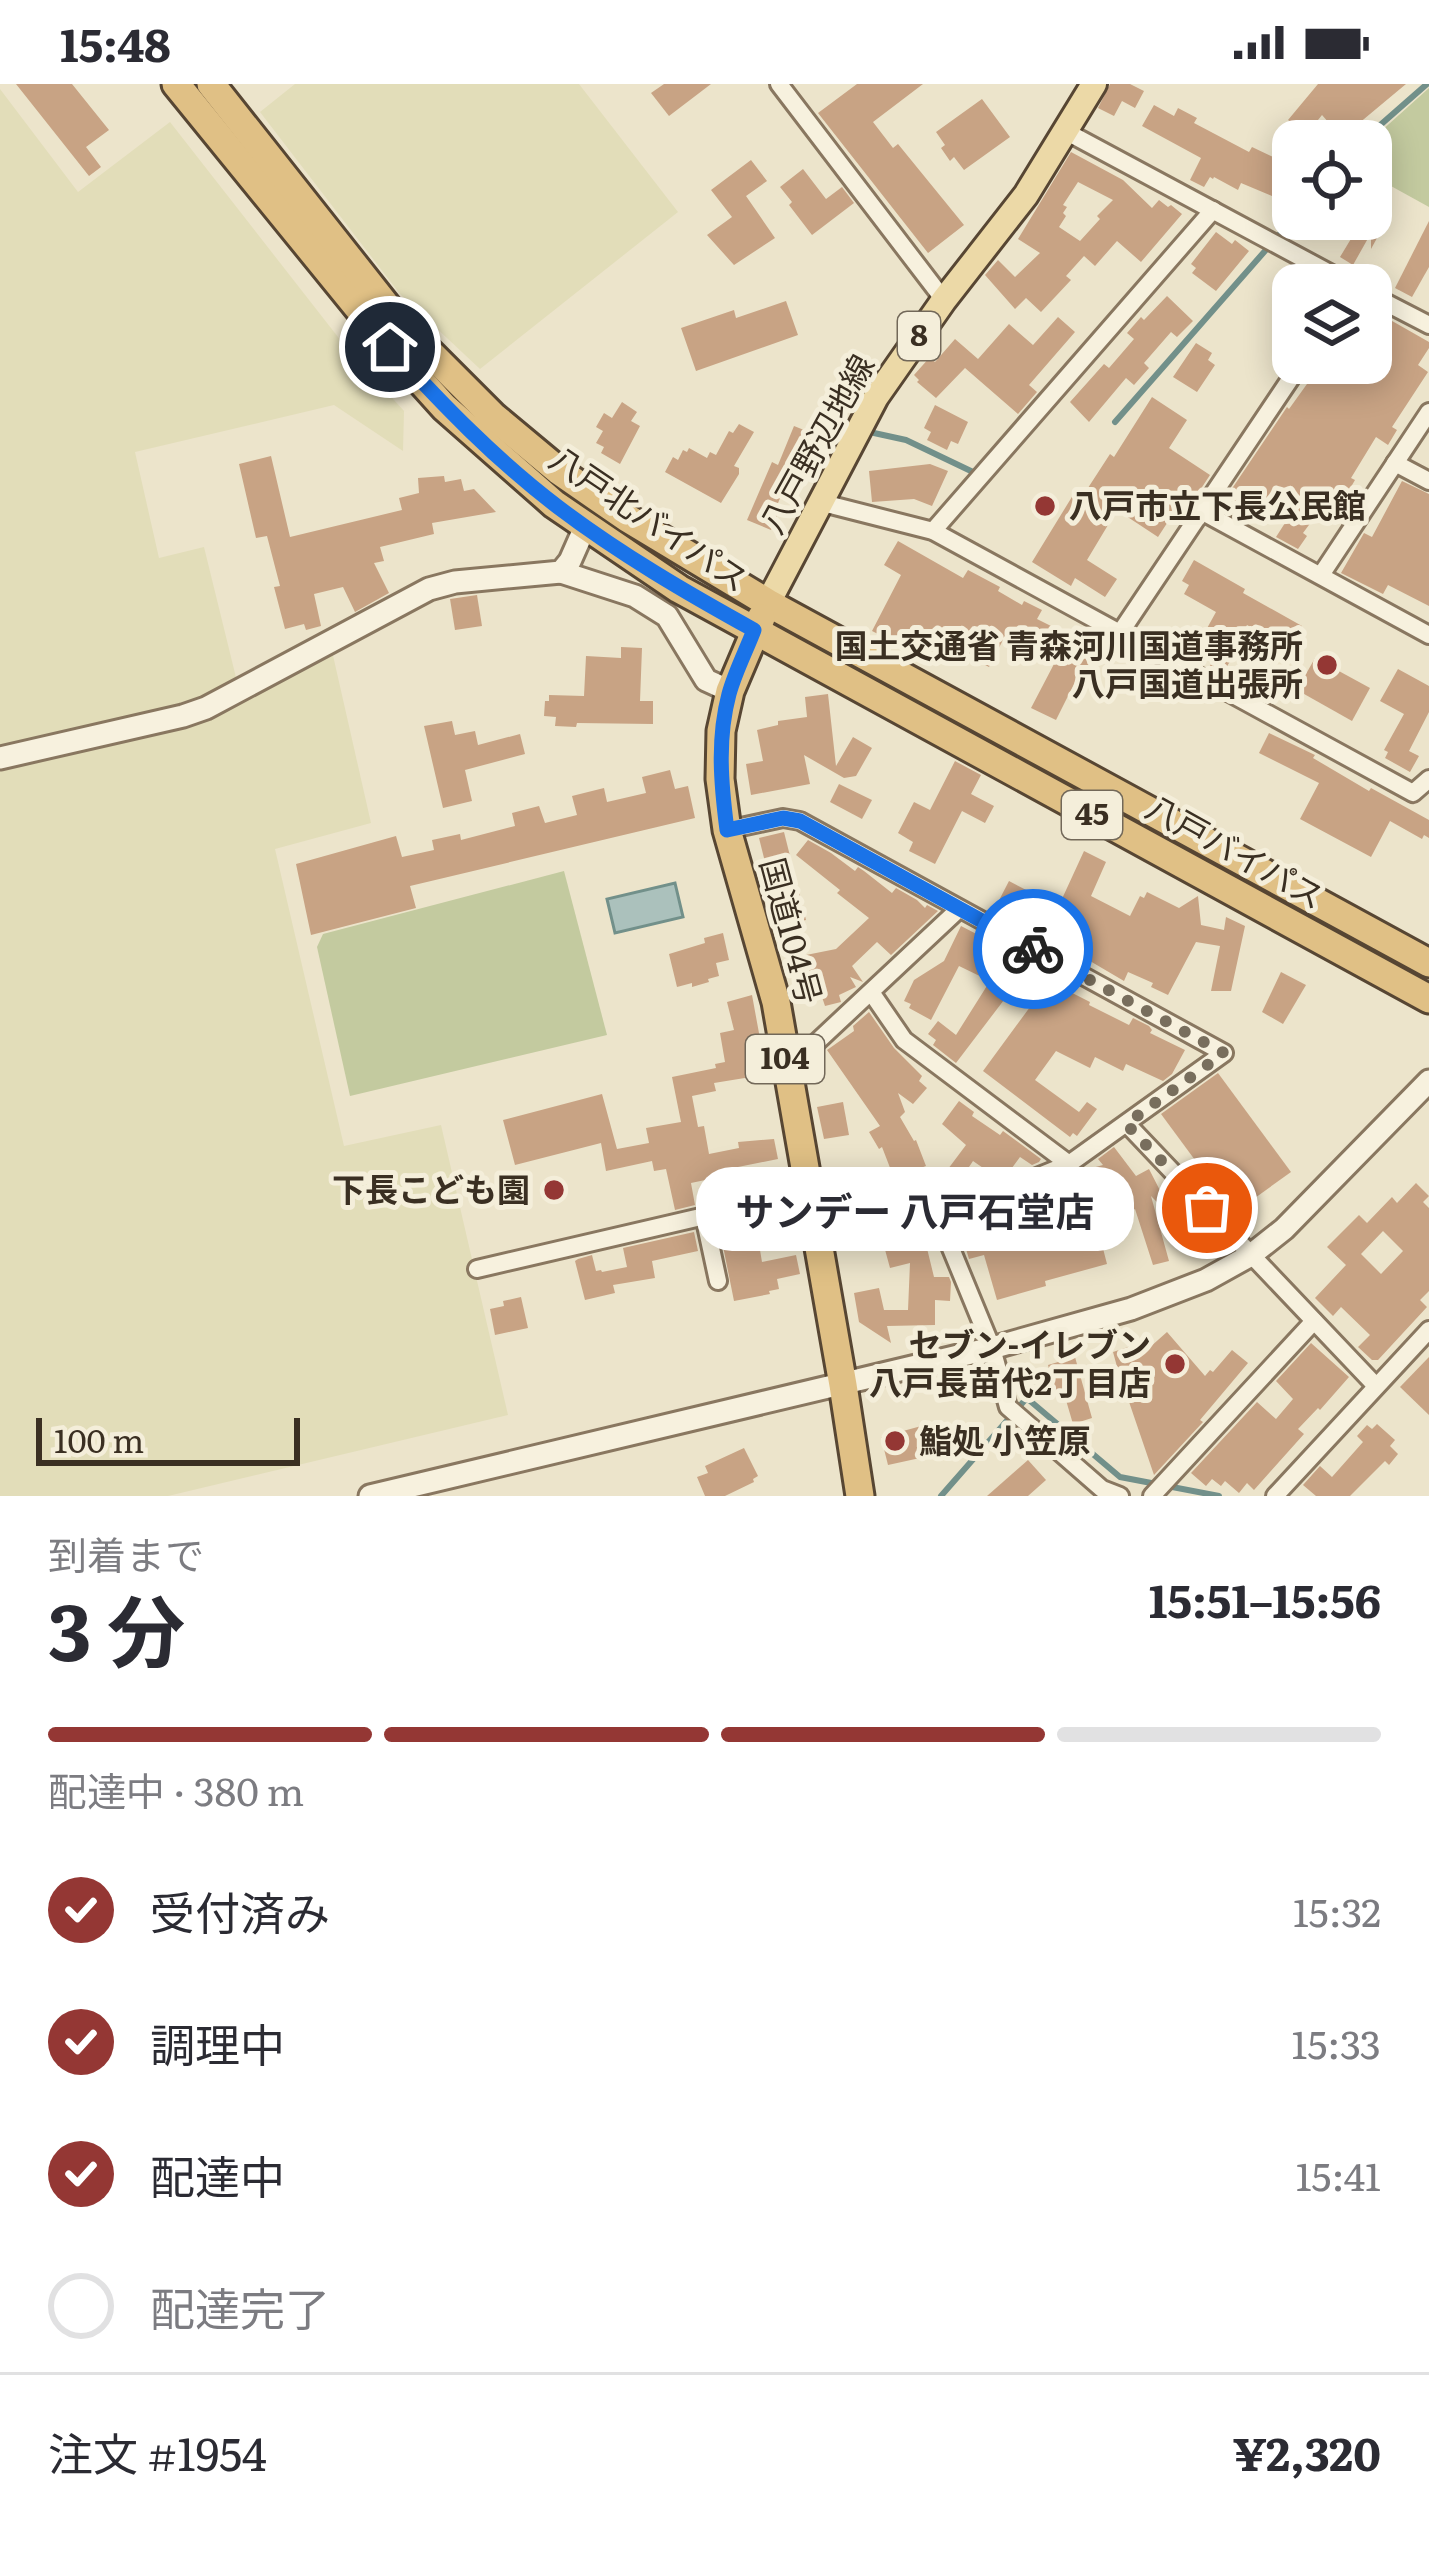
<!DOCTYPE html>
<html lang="ja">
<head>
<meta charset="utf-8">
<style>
  :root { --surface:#fff; --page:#f7f7f7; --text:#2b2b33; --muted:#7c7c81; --line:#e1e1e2; --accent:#943734 }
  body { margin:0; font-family:Literata,"Noto Sans JP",serif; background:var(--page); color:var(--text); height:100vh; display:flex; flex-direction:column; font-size:45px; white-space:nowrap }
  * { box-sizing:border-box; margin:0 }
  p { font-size:39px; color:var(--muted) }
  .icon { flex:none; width:66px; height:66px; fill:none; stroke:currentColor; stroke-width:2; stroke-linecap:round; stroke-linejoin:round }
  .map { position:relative; height:1412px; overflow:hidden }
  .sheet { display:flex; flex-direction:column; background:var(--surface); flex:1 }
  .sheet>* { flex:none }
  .controls { position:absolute; left:1272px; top:36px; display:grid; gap:24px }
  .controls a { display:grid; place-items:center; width:120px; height:120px; border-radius:24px; background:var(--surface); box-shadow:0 6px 30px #0003; font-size:60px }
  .scale { position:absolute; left:36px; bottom:30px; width:264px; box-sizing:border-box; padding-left:12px; border:6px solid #3a2f22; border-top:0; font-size:33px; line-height:42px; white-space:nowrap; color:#3a2f22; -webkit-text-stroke:9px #f4eeda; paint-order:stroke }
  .pin { position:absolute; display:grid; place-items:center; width:102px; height:102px; color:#fff; margin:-51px; border:6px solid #fff; border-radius:50%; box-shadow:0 3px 12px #0007 }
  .courier { position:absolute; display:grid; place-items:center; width:120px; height:120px; margin:-60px; border:9px solid #1a73e8; border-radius:50%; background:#fff; color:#222; box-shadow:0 3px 15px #0007 }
  .bubble { position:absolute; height:84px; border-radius:36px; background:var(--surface); box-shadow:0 6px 30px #0003; font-size:39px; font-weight:700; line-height:84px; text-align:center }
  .head em { font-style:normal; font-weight:700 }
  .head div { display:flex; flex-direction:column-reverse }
  .head { display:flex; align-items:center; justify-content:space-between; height:204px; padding:0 48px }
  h1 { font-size:78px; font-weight:700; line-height:90px }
  .bar { display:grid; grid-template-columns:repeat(4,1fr); gap:18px 12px; align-content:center; height:144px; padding:0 48px }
  .bar i { height:15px; border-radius:9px; background:var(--line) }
  .bar .current { background:var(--accent) }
  .bar p { grid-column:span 4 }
  .line { display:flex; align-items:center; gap:30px; padding:0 48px; border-top:3px solid var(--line) }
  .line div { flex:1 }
  ol { padding:0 48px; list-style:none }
  li { display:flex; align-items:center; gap:36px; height:132px }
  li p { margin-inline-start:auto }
  li .icon { padding:12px; border-radius:50%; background:var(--accent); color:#fff; stroke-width:4 }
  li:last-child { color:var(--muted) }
  li i { width:66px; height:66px; border:6px solid var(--line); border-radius:50% }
  .status { display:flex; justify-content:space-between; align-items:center; height:84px; padding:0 60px; background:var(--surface); direction:ltr }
  .status svg { height:33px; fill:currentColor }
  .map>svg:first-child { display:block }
  .farmland { fill:#e2ddb9 }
  .green { fill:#c3ca9f }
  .water { fill:#abc1bc; stroke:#72908a; stroke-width:3 }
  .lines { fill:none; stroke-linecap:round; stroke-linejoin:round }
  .stream { stroke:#72908a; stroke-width:6 }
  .building { fill:#c8a384; fill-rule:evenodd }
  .minor-casing { stroke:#897760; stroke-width:22 }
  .tertiary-casing { stroke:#897760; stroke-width:27 }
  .primary-casing { stroke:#574633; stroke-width:30 }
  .trunk-casing { stroke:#574633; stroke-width:33 }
  .minor { stroke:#f7f1de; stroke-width:16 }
  .tertiary { stroke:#f7f1de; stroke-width:21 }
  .primary { stroke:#ecd9a7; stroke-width:24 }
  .trunk { stroke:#e0c085; stroke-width:27 }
  .done { stroke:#786e5d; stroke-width:12; stroke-dasharray:0 21.6 }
  .route { stroke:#1a73e8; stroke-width:15 }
  .poi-dot { fill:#943734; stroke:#f4eeda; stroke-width:4.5 }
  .labels { text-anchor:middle; stroke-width:10; stroke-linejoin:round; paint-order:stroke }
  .shield { fill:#f4eeda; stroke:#726859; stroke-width:3 }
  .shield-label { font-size:30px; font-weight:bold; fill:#3a2f22 }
  .street-label { font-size:33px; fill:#3a2f22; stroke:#f4eeda }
  .poi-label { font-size:33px; font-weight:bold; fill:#3a2f22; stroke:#f4eeda; text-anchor:end }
</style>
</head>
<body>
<div class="status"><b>15:48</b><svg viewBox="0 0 49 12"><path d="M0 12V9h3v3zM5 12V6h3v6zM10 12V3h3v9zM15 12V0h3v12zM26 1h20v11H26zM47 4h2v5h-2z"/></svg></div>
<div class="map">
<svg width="1429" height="1412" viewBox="0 0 1429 1412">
  <rect width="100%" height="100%" fill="#ece4cb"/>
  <!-- farmland -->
  <g class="farmland">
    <polygon points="295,0 579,0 678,128 480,285 400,210 260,28"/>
    <polygon points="0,5 78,108 170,38 345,262 404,327 403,367 334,321 135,368 159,474 204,463 242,618 332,567 371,739 275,765 344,1062 441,1041 508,1331 168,1412 0,1412"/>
  </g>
  <!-- green -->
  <g class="green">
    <polygon points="1429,4 1429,123 1371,91 1370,57"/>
    <polygon points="564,787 607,951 350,1012 317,863 323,850"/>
  </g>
  <!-- water -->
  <polygon class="water" points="675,799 683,833 615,849 607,815"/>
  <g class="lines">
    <!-- stream -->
    <g class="stream">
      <polyline points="1362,57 1427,0"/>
      <polyline points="1115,338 1293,135"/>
      <polyline points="874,349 906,356 973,388"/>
      <polyline points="941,1412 1025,1316 1029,1316 1120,1393 1219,1412"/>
    </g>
  </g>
  <!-- building -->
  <g class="building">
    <polygon points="16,0 72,0 109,46 86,63 101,83 89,92"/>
    <polygon points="664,0 711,0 669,32 651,9"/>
    <polygon points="857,0 923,0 873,38 893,64 898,60 964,141 928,169 818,29"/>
    <polygon points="1110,0 1130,0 1144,7 1135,24 1122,17 1114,32 1098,24"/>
    <polygon points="1318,0 1406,0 1358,40 1362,46 1349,57 1345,57 1322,31 1306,51 1304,49 1300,54 1288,45 1293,39 1288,36"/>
    <polygon points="982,15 1010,53 964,86 954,73 950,77 941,64 945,61 936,48"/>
    <polygon points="1154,21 1174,32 1178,24 1197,34 1194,39 1249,68 1252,63 1288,80 1272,112 1241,99 1238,106 1214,93 1213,95 1210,93 1204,103 1190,96 1201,74 1142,42"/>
    <path d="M1071,68L1123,96L1152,124L1159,116L1168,123L1171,121L1182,130L1141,178L1117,157L1095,182L1084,172L1066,192L1071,196L1041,228L1026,214L1015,225L985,191L998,176L1015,193L1040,169L1018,155ZM1078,98L1113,116L1097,132L1100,135L1080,157L1059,143L1066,132L1063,129L1067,123L1063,121Z"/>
    <polygon points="751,76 767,97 746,112 775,154 734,181 707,151 732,133 711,106"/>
    <polygon points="803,85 826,115 842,103 854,119 812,151 789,121 792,118 780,103"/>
    <polygon points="1371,125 1388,134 1371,165 1371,149 1353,181 1340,173 1363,135 1371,135"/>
    <polygon points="1429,137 1429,183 1412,213 1395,204"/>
    <polygon points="1216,148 1232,160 1235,156 1249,167 1216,207 1192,189 1196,184 1191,180"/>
    <polygon points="1167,212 1193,237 1177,253 1171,248 1144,279 1149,284 1134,301 1126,294 1089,338 1070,318 1104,280 1109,284 1134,255 1127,249 1141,233 1144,236"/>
    <polygon points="786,217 798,251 696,287 681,244 734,226 736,234"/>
    <polygon points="1371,225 1429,258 1429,264 1418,281 1428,288 1392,343 1397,346 1388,361 1376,353 1351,394 1355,396 1348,408 1338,402 1303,449 1307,452 1298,465 1276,453 1285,439 1253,417 1247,426 1231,415 1233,412 1229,409 1287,323 1289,325 1307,300 1304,298 1314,279 1323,279 1353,298 1367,279 1371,279"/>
    <polygon points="1058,233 1075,248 1029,301 1037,308 1018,330 965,284 936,314 917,298 919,296 914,291 930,273 935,278 955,255 978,275 1009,240 1033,261"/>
    <polygon points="1196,259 1212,269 1208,276 1215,281 1197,308 1173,293"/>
    <polygon points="1152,313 1187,336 1169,364 1210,391 1181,435 1173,430 1158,453 1117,426 1087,476 1117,495 1105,513 1075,494 1071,502 1032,478 1078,403 1086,407 1110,370 1114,373"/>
    <polygon points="622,318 637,328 631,337 640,342 620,380 601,369 604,363 596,359 603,347 596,343 604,329 612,334"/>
    <polygon points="935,321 968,338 958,360 951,357 947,366 927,356 931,348 924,344"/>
    <polygon points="739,340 754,348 734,382 739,384 739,390 721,419 665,388 673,373 678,376 683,366 687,368 689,364 707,374 710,368 716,371 729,347 733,349"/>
    <polygon points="794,342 814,350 800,385 793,382 774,429 778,430 771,446 747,436 772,378 778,381"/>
    <polygon points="271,372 290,453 402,426 399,414 419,409 418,394 444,392 445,398 461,395 464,407 474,405 496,428 432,439 434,450 380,463 384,477 374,479 389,509 355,528 343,503 314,510 321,542 306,546 304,540 285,545 274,503 280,502 267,452 256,454 239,380"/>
    <polygon points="930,380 948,387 932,422 914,415 872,418 869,387"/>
    <polygon points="1402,397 1429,410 1429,522 1388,501 1383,510 1341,489 1364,449 1372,453"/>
    <polygon points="898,457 963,494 968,486 1000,503 998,507 1022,521 1024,517 1042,526 1037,535 1097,565 1082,594 1078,592 1056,636 1031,624 1054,580 1004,554 989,583 924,549 914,568 872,547 901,491 884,481"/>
    <polygon points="1194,476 1245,505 1243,509 1302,542 1289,564 1247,541 1229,573 1232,574 1223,589 1210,582 1218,567 1200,557 1216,528 1184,510 1189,501 1182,497"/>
    <polygon points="477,511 482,542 455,546 450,515"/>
    <polygon points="621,563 642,564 640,617 653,617 653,640 577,639 576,643 555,642 556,633 544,632 545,617 549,617 549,611 584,612 586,572 621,574"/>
    <polygon points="1315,574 1370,604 1352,637 1297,606"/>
    <polygon points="1398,585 1429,602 1429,628 1409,667 1419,672 1410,688 1385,674 1388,668 1384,666 1404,630 1380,617"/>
    <polygon points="828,610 836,682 853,653 872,664 856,692 844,694 804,671 810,700 751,711 746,680 763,677 757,646 778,641 778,637 807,633 805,613"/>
    <polygon points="452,637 455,651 475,647 478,661 520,650 525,670 465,686 472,717 443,724 424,642"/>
    <polygon points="1269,649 1315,671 1313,674 1369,707 1371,704 1429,736 1429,754 1424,751 1422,755 1390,737 1371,773 1300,735 1319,699 1259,669"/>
    <polygon points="955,677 981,691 971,710 994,722 985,739 962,727 935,780 909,767 913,758 898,749 914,718 930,726"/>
    <polygon points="670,686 675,705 688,702 695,734 410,802 416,824 311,851 296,780 396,752 402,773 434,766 432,756 460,750 461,756 515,742 512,729 539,722 545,739 577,731 572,712 604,704 607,718 646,709 642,693"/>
    <polygon points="839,700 872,716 862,735 830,718"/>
    <polygon points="784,748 806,836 781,842 759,754"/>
    <polygon points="808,756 831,769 855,787 858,783 864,787 892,809 896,804 917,816 925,824 927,821 938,827 891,871 877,858 852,882 863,898 850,893 856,903 839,911 841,918 825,922 814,889 805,891 801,872 836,865 869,834 837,809 840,806 796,771"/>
    <polygon points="1084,767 1106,778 1091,812 1130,832 1140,812 1144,814 1147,808 1179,824 1198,812 1201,841 1224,846 1226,833 1245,842 1231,907 1211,907 1220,862 1196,858 1168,911 1151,903 1153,899 1128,888 1124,897 1073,867 993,828 1009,797 1055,821 1058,816 1061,817"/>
    <polygon points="961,842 1017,871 1016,873 1028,879 1025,885 1090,918 1089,921 1129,941 1133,934 1149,942 1152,946 1150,949 1185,966 1172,990 1163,997 1126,980 1123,987 1095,973 1090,984 1056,967 1035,996 1079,1028 1087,1018 1097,1025 1077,1052 1073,1049 1070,1053 983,987 1030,923 1010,908 956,979 933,961 936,956 928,950 938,937 956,951 990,897 959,882 931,936 909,924 911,920 904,917 914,896 944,877"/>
    <polygon points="723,849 729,876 716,879 719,892 708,895 709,898 692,903 692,899 677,903 669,870 705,859 704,854"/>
    <polygon points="1281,888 1306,901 1283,940 1262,928"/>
    <polygon points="752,911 761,960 755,962 759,987 756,988 757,992 714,999 716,1007 692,1012 698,1043 704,1042 709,1070 739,1064 738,1058 774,1055 778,1075 728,1085 729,1091 691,1099 695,1121 675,1126 666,1085 654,1087 652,1077 606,1087 601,1059 515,1081 503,1036 602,1010 617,1065 649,1059 646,1044 681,1038 672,993 716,984 715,980 725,978 720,949 734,946 727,918"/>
    <polygon points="869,928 894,964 922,992 919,997 927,1004 913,1020 898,1009 905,1028 900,1033 914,1057 916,1056 926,1082 894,1094 882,1063 879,1065 869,1048 880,1042 827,966 854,947 853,942"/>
    <polygon points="1218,989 1291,1088 1234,1129 1161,1030"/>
    <polygon points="959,1017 974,1028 972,1032 1000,1051 1003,1047 1041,1075 1039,1078 1032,1081 1020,1073 1006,1092 999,1095 973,1077 961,1095 948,1085 966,1061 942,1040"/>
    <polygon points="843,1018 849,1051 824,1055 817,1023"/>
    <polygon points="1114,1063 1136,1092 1149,1085 1169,1124 1180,1114 1212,1148 1204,1156 1199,1151 1194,1156 1151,1112 1169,1177 1153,1181 1135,1125 1098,1145 1107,1180 1045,1197 1046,1202 997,1216 984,1171 969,1175 960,1145 964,1144 963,1139 991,1131 989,1126 1038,1106 1017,1136 1060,1100 1072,1097 1071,1094 1081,1087 1103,1081 1098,1075"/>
    <path d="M1416,1099L1429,1112L1423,1118L1429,1124V1207L1420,1216L1427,1223L1378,1276H1372L1358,1263L1370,1251L1341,1223L1333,1232L1315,1214L1346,1181L1327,1163L1359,1131L1367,1139L1392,1113L1397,1119ZM1383,1147L1403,1167L1381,1190L1361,1170Z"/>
    <polygon points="886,1123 892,1126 895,1154 923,1148 934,1193 949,1193 951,1198 950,1217 935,1216 935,1241 887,1242 891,1259 859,1238 854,1209 879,1204 884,1226 908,1226 910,1179 890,1184 881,1151 844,1155 841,1128"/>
    <polygon points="789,1125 792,1141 757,1148 762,1178 796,1171 800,1190 777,1195 779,1205 769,1207 770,1210 734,1217 719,1142"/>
    <polygon points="694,1148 698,1167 652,1177 655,1194 613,1201 615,1209 585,1216 575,1177 578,1175 592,1171 596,1187 601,1186 602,1188 627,1183 623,1164"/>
    <polygon points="521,1213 528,1244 495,1251 490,1225 504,1222 503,1217"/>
    <polygon points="1167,1248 1205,1292 1210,1286 1213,1288 1232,1266 1248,1279 1200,1336 1203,1338 1154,1391 1127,1312 1125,1312 1113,1268 1137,1260 1140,1272"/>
    <polygon points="1311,1259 1349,1293 1320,1326 1318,1324 1298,1345 1304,1350 1254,1406 1247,1399 1239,1409 1225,1397 1221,1402 1212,1395 1206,1402 1191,1389 1257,1318 1276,1335 1293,1315 1276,1297"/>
    <polygon points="1075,1273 1092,1334 1073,1340 1063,1306 1056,1309 1048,1281"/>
    <polygon points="1429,1273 1429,1331 1400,1303"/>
    <polygon points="936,1338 941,1358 917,1364 920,1374 888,1381 881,1353"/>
    <polygon points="1377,1340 1395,1356 1390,1362 1398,1370 1389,1381 1385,1377 1350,1412 1316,1412 1303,1401 1320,1382 1332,1393 1363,1358 1357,1352 1367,1341 1372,1345"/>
    <polygon points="744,1364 758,1392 753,1395 754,1398 725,1412 705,1412 697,1393 708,1389 705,1382"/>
    <polygon points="1028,1376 1046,1396 1028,1412 987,1412"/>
  </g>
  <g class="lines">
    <!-- minor casing -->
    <g class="minor-casing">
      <g id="minor">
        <polyline points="779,0 944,216"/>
        <polyline points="1065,47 1352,201"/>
        <polyline points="1371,211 1429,241"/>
        <polyline points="1395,379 1429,397"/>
        <polyline points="819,418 933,447 1413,709 1429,695"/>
        <polyline points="1203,428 1429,551"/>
        <polyline points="933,447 1213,126"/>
        <polyline points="1321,491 1429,328"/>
        <polyline points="1120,549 1301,279"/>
        <polyline points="727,746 783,734 800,737 1224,969 1069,1080 931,1136"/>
        <polyline points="871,908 904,956 1069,1080"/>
        <polyline points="787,986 959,825"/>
        <polyline points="1127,1040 1376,1302"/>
        <polyline points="807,1100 848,1096 874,1100 931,1136 950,1162 992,1264 1008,1323 1102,1405 1120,1412"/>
        <polyline points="704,1132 718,1197"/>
        <polyline points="477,1185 808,1108"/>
        <polyline points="1152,1412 1314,1237"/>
        <polyline points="1275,1412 1429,1246"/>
      </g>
    </g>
    <!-- tertiary casing -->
    <g class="tertiary-casing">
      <g id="tertiary">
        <polyline points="561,488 635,512 667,532 706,596 730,607"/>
        <polyline points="0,674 183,632 206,624 429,505 455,498 561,488 570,477 585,443"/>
        <polyline points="370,1412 992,1264 1131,1225 1206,1196 1251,1171 1284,1145 1429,997"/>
      </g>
    </g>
    <!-- primary casing -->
    <g class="primary-casing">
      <polyline id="primary" points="768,519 876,313 944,216 1026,111 1094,0"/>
    </g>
    <!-- trunk casing -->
    <g class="trunk-casing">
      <g id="trunk">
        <polyline points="176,0 390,263 444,323 554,420 679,505 1429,915"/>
        <polyline points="211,0 400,239 493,332 559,387 627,434 768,519 1429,879"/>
        <polyline points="761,534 730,607 721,647 720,695 727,746 776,918 843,1301 860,1412"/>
      </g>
    </g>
    <!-- minor -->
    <use href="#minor" class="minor"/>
    <!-- tertiary -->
    <use href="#tertiary" class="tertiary"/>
    <!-- primary -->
    <use href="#primary" class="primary"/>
    <!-- trunk -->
    <use href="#trunk" class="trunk"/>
  </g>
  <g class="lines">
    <!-- done -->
    <polyline class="done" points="1033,865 1224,969 1126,1040 1207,1124"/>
    <!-- route -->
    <path class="route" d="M390,263C442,320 496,376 558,423C620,470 687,509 754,546C746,567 735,588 729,610C717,655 721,700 727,746L783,734L800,737L1033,865"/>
  </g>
  <!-- markers -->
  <g class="poi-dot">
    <circle cx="1045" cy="422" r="12"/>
    <circle cx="1327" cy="581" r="12"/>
    <circle cx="554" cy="1106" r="12"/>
    <circle cx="1175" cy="1280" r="12"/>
    <circle cx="895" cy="1357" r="12"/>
  </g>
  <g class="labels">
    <!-- shield labels -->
    <g class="shield">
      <rect x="898" y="228" width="42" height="48" rx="9"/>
      <rect x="1062" y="707" width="60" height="48" rx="9"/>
      <rect x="746" y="951" width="78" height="48" rx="9"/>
    </g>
    <g class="shield-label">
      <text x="919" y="262">8</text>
      <text x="1092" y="741">45</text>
      <text x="785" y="985">104</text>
    </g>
    <!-- street labels -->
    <g class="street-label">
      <text transform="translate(817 360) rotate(-61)" y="12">八戸野辺地線</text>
      <text transform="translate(649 435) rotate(34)" y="12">八戸北バイパス</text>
      <text transform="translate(1235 768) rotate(29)" y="12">八戸バイパス</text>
      <text transform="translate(791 847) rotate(75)" y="12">国道104号</text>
    </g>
    <!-- poi labels -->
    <g class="poi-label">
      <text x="1069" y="434" text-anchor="start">八戸市立下長公民館</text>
      <text x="1303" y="574">国土交通省 青森河川国道事務所<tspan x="1303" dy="38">八戸国道出張所</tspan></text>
      <text x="530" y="1118">下長こども園</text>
      <text x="1151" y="1273">セブン-イレブン<tspan x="1151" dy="38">八戸長苗代2丁目店</tspan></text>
      <text x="919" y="1369" text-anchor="start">鮨処 小笠原</text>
    </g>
  </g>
</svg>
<div class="controls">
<a><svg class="icon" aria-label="locate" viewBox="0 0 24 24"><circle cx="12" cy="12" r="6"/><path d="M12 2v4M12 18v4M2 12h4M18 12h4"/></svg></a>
<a><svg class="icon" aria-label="layers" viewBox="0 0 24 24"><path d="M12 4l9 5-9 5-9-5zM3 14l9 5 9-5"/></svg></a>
</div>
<div class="scale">100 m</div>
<div class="pin" style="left:1207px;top:1124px;background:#ea580c"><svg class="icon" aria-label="bag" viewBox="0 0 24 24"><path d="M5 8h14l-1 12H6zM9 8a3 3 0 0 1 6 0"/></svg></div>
<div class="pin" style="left:390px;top:263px;background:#1f2937"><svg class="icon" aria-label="home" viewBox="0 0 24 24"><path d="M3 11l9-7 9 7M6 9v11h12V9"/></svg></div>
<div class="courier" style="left:1033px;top:865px"><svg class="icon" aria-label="bike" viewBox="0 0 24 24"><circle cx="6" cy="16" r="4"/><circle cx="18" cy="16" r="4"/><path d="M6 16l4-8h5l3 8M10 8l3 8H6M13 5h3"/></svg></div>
<div class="bubble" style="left:696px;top:1083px;width:438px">サンデー 八戸石堂店</div>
</div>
<section class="sheet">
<div class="head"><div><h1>3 分</h1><p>到着まで</p></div><em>15:51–15:56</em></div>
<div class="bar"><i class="current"></i><i class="current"></i><i class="current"></i><i></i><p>配達中 · 380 m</p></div>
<ol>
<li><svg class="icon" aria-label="check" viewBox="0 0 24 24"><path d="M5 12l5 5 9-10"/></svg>受付済み<p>15:32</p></li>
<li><svg class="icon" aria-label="check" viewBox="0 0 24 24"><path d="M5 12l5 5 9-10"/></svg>調理中<p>15:33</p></li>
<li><svg class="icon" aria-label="check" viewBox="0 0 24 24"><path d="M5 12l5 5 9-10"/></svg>配達中<p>15:41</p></li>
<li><i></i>配達完了</li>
</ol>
<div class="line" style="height:156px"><div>注文 #1954</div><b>¥2,320</b></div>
</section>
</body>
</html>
